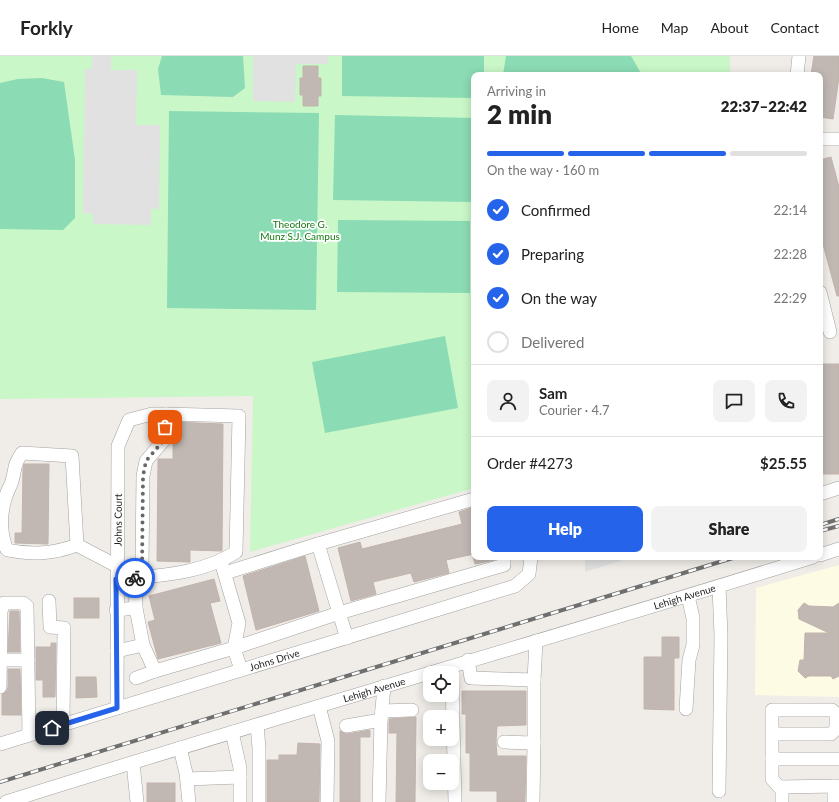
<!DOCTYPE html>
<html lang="en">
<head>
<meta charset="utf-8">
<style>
  :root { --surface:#fff; --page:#f2f2f2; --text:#222; --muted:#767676; --line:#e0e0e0; --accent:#2563eb }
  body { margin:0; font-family:Lato,sans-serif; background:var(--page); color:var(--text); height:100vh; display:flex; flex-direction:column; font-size:15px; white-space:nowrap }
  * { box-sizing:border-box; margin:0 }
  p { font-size:13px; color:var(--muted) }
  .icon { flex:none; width:22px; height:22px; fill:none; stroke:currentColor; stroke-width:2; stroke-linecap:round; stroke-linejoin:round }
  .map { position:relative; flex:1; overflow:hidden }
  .details { position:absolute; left:471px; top:16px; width:352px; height:488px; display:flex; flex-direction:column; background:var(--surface); border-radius:8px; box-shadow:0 2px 10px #0003 }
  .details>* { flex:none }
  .tools { position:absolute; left:423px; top:610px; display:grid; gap:8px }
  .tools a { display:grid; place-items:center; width:36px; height:36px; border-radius:8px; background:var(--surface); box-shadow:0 2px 10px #0003; font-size:20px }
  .pin { position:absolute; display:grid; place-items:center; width:34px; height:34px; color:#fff; margin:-17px; border-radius:8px; box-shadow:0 2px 6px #0006 }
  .courier { position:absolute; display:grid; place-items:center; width:40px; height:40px; margin:-20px; border:3px solid #2563eb; border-radius:50%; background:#fff; color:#222; box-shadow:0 1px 5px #0007 }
  .overview em { font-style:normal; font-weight:800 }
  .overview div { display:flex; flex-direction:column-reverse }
  .overview { display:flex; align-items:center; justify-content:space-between; height:68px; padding:0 16px }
  h1 { font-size:26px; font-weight:800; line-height:30px }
  .bar { display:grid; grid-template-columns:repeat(4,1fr); gap:6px 4px; align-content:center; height:48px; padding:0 16px }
  .bar i { height:5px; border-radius:3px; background:var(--line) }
  .bar .active { background:var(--accent) }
  .bar p { grid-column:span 4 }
  .line { display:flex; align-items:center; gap:10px; padding:0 16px; border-top:1px solid var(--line) }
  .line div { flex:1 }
  .round { display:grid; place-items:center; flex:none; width:42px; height:42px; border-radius:8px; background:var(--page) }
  ol { padding:0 16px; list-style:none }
  li { display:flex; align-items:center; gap:12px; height:44px }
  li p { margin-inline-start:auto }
  li .icon { padding:4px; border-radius:50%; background:var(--accent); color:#fff; stroke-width:4 }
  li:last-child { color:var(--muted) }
  li i { width:22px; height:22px; border:2px solid var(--line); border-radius:50% }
  .primary-button { display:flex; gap:8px; margin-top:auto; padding:8px 16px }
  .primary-button a { flex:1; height:46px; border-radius:8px; background:var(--accent); color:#fff; font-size:16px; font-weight:800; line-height:46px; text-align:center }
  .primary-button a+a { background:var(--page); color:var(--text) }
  header { display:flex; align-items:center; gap:24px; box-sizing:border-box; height:56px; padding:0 20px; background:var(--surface); border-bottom:1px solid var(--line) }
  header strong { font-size:19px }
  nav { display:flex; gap:22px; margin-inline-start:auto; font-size:14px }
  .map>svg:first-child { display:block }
  .education { fill:#fdfbe4 }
  .park { fill:#c9f7c8 }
  .pitch { fill:#8bdbb4 }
  .parking { fill:#e1e1e1 }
  .building { fill:#c1b8b4; stroke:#c2b3ab }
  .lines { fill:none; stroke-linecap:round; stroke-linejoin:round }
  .minor-casing { stroke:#a2a2a2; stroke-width:14 }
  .minor { stroke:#fff; stroke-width:13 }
  .rail-casing { stroke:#6f6f6f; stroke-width:4 }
  .rail { stroke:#fff; stroke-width:2.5; stroke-dasharray:8; stroke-linecap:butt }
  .done { stroke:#696867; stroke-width:4; stroke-dasharray:0 7.2 }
  .route { stroke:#2563eb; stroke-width:5 }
  .labels { text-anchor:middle; stroke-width:3.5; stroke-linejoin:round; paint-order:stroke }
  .park-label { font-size:10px; fill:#137b12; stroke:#fff }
  .street-label { font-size:10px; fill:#212121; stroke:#fff }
</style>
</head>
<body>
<header>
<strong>Forkly</strong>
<nav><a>Home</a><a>Map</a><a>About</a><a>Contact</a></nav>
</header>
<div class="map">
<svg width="839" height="746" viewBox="0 0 839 746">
  <rect width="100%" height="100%" fill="#f0ede8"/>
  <!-- education -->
  <polygon class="education" points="839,509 839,641 755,639 756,532"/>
  <!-- park -->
  <polygon class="park" points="0,0 730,0 730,19 474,19 474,432 250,496 253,340 0,343"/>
  <!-- pitch -->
  <g class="pitch">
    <polygon points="162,0 243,0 245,32 233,41 161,39 158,13"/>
    <polygon points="342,0 484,0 484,19 474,19 474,42 342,40"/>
    <polygon points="506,0 631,0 642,19 503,19"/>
    <polygon points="42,22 64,26 75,104 75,162 63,174 0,173 0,27 18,23"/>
    <polygon points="169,55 319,57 316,254 167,252"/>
    <polygon points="335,59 474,62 473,146 333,144"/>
    <polygon points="338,164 470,165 470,237 337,236"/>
    <polygon points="445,280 458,352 325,377 312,306"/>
  </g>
  <!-- parking -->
  <g class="parking">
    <polygon points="92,0 111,0 111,14 137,14 136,69 160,69 159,153 151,153 151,169 93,168 93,158 83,157 85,13 92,13"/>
    <polygon points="253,0 328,0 328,8 296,8 295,46 253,45"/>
    <polygon points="585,501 632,501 585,516"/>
  </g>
  <!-- building -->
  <g class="building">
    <polygon points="814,0 839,0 839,21 833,63 820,61 820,19 811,19"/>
    <polygon points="303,10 318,10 318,22 321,22 321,40 318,40 318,50 303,50 303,39 300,39 300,22 303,22"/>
    <polygon points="831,101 839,131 839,240 837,240 820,177 820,172 822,172 820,165 820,104"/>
    <rect x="820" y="308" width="19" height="110"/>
    <polygon points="173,366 223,368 222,495 190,494 190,506 157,505 158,403 173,403"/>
    <polygon points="24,408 49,408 48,488 15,487 15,477 22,477 23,413"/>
    <polygon points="474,451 474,498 446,504 449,517 414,526 411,517 373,526 376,538 351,545 338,492 360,486 362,493 462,468 459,456"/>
    <polygon points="305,500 319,555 256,574 243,520"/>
    <polygon points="473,501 494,501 494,504 475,508"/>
    <polygon points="214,523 220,545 210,547 221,587 158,603 148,566 155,564 149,540"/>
    <rect x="74" y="542" width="25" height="20"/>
    <polygon points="804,547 809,550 833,551 839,547 839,620 833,623 831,620 809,620 805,622 798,615 800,604 804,604 805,577 829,577 799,563 798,554"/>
    <polygon points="10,555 19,555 20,596 8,596"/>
    <polygon points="662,581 679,581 679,602 674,602 674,654 644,653 644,601 662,601"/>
    <polygon points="51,587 56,587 55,641 43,641 43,624 36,624 36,591 51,591"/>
    <polygon points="8,613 20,613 21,659 2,659 2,638 7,635 8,631"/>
    <polygon points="76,621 96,621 97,641 76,642"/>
    <polygon points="462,635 526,635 526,669 497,670 496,686 497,700 526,700 525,746 497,746 497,735 470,735 470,697 466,697 466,658 462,658"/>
    <polygon points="416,661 415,746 396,746 397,677 389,677 389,663"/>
    <polygon points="370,674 370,681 360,681 360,746 340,746 340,675 347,678"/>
    <polygon points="298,687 320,688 319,746 267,746 267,704 279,704 279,699 297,699"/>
    <rect x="147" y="727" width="28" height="19"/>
  </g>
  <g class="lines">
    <!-- minor casing -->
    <g class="minor-casing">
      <g id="minor">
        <polyline points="797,19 799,0"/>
        <polyline points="823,83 839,83"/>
        <polyline points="820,236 830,276"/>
        <path d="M166,358L239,360L236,496C207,515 169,519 135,522L142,511L143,420L146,405L164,384Z"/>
        <polyline points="820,438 839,432"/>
        <polyline points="318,488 474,443"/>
        <path d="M77,489C53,498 32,499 7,494C0,478 0,457 6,440C7,435 11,430 12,425C16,411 13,410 22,397L72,400L77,489L117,510"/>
        <polyline points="820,499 839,493"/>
        <polyline points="222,509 239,567 234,592"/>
        <polyline points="225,517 318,488 339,557 234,592"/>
        <polyline points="127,523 135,522 136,552"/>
        <polyline points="719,530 721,580 719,735"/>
        <polyline points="49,545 50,571 64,572 63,669"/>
        <polyline points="116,554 136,552 143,589"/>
        <polyline points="347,582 339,557 504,509 504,501"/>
        <polyline points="117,595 143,589 155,615 234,592 241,614"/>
        <polyline points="0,604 28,604"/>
        <polyline points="468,604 471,622 534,624 536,585"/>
        <polyline points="136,622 155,615"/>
        <polyline points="452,625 455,746"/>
        <polyline points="0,631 1,555 4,547 23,547 27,550 29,679"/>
        <polyline points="319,650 328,685 327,746"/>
        <path id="s1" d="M117,652L118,390L129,364L152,358H166"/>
        <polyline points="686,653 689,604 693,589 693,562 688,540"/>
        <polyline points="382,655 412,654"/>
        <polyline points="257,669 259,692 259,746"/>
        <polyline points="346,670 381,664 384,630"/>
        <polyline points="232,676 240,712 240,746"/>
        <polyline points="772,678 831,678 836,673 836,658 832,654 772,654 772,723 779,731 839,730"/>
        <polyline points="504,686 534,687 534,624"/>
        <path id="s2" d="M0,688L515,530L529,518L531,501"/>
        <polyline points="180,692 186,717 189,746"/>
        <polyline points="772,703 839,703"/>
        <polyline points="133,707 137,746"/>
        <polyline points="187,723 240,721"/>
        <polyline points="834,730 834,746"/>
        <polyline points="782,731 782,746"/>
        <path id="s3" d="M6,746C274,661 544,585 813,501"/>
        <polyline points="379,746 381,664"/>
        <polyline points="533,746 534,687"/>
      </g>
    </g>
    <!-- minor -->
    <use href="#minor" class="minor"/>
    <!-- rail casing -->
    <g class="rail-casing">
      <g id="rail">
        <polyline points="820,469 839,463"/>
        <polyline points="820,475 839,470"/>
        <polyline points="0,726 736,501"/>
      </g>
    </g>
    <!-- rail -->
    <use href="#rail" class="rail"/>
  </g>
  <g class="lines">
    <!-- done -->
    <polyline class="done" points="135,522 142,512 143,420 146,405 164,384 165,371"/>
    <!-- route -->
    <polyline class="route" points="52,672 117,652 116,523 135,522"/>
  </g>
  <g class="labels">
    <!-- park labels -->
    <g class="park-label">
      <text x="300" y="172">Theodore G.<tspan x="300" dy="12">Munz S.J. Campus</tspan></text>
    </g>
    <!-- street labels -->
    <g class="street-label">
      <text dy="4" stroke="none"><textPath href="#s1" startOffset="188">Johns Court</textPath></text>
      <text dy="4" stroke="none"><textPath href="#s3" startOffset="709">Lehigh Avenue</textPath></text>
      <text dy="4" stroke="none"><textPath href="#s2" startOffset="287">Johns Drive</textPath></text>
      <text dy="4" stroke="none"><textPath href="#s3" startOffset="385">Lehigh Avenue</textPath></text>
    </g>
  </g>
</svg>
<div class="tools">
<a><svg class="icon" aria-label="locate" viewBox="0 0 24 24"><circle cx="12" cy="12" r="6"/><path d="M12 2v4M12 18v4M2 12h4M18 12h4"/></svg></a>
<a>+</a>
<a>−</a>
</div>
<div class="pin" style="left:165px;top:371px;background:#ea580c"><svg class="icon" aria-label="bag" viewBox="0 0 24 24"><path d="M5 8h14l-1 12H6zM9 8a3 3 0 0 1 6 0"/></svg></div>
<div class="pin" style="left:52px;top:672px;background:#1f2937"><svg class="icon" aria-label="home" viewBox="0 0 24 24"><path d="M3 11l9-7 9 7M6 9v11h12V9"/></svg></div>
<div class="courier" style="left:135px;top:522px"><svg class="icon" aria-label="bike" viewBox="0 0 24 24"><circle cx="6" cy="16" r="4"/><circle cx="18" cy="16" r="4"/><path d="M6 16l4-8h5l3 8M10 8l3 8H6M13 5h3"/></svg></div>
<section class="details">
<div class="overview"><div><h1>2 min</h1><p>Arriving in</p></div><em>22:37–22:42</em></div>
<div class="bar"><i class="active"></i><i class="active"></i><i class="active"></i><i></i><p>On the way · 160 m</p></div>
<ol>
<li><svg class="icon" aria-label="check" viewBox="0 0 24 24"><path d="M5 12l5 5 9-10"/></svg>Confirmed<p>22:14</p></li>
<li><svg class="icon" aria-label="check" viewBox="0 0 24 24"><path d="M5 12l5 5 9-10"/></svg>Preparing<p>22:28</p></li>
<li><svg class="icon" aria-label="check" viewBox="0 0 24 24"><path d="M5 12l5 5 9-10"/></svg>On the way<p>22:29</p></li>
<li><i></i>Delivered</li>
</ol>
<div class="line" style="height:72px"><a class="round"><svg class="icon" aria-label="person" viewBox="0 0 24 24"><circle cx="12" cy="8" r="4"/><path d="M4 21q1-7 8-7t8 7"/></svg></a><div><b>Sam</b><p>Courier · 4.7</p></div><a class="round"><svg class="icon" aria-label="chat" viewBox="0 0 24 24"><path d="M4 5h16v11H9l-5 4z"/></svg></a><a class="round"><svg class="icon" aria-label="phone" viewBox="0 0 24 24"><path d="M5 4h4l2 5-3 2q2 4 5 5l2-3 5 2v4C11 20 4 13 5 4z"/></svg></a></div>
<div class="line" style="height:52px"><div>Order #4273</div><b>$25.55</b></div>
<div class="primary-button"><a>Help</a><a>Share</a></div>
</section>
</div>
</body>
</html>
